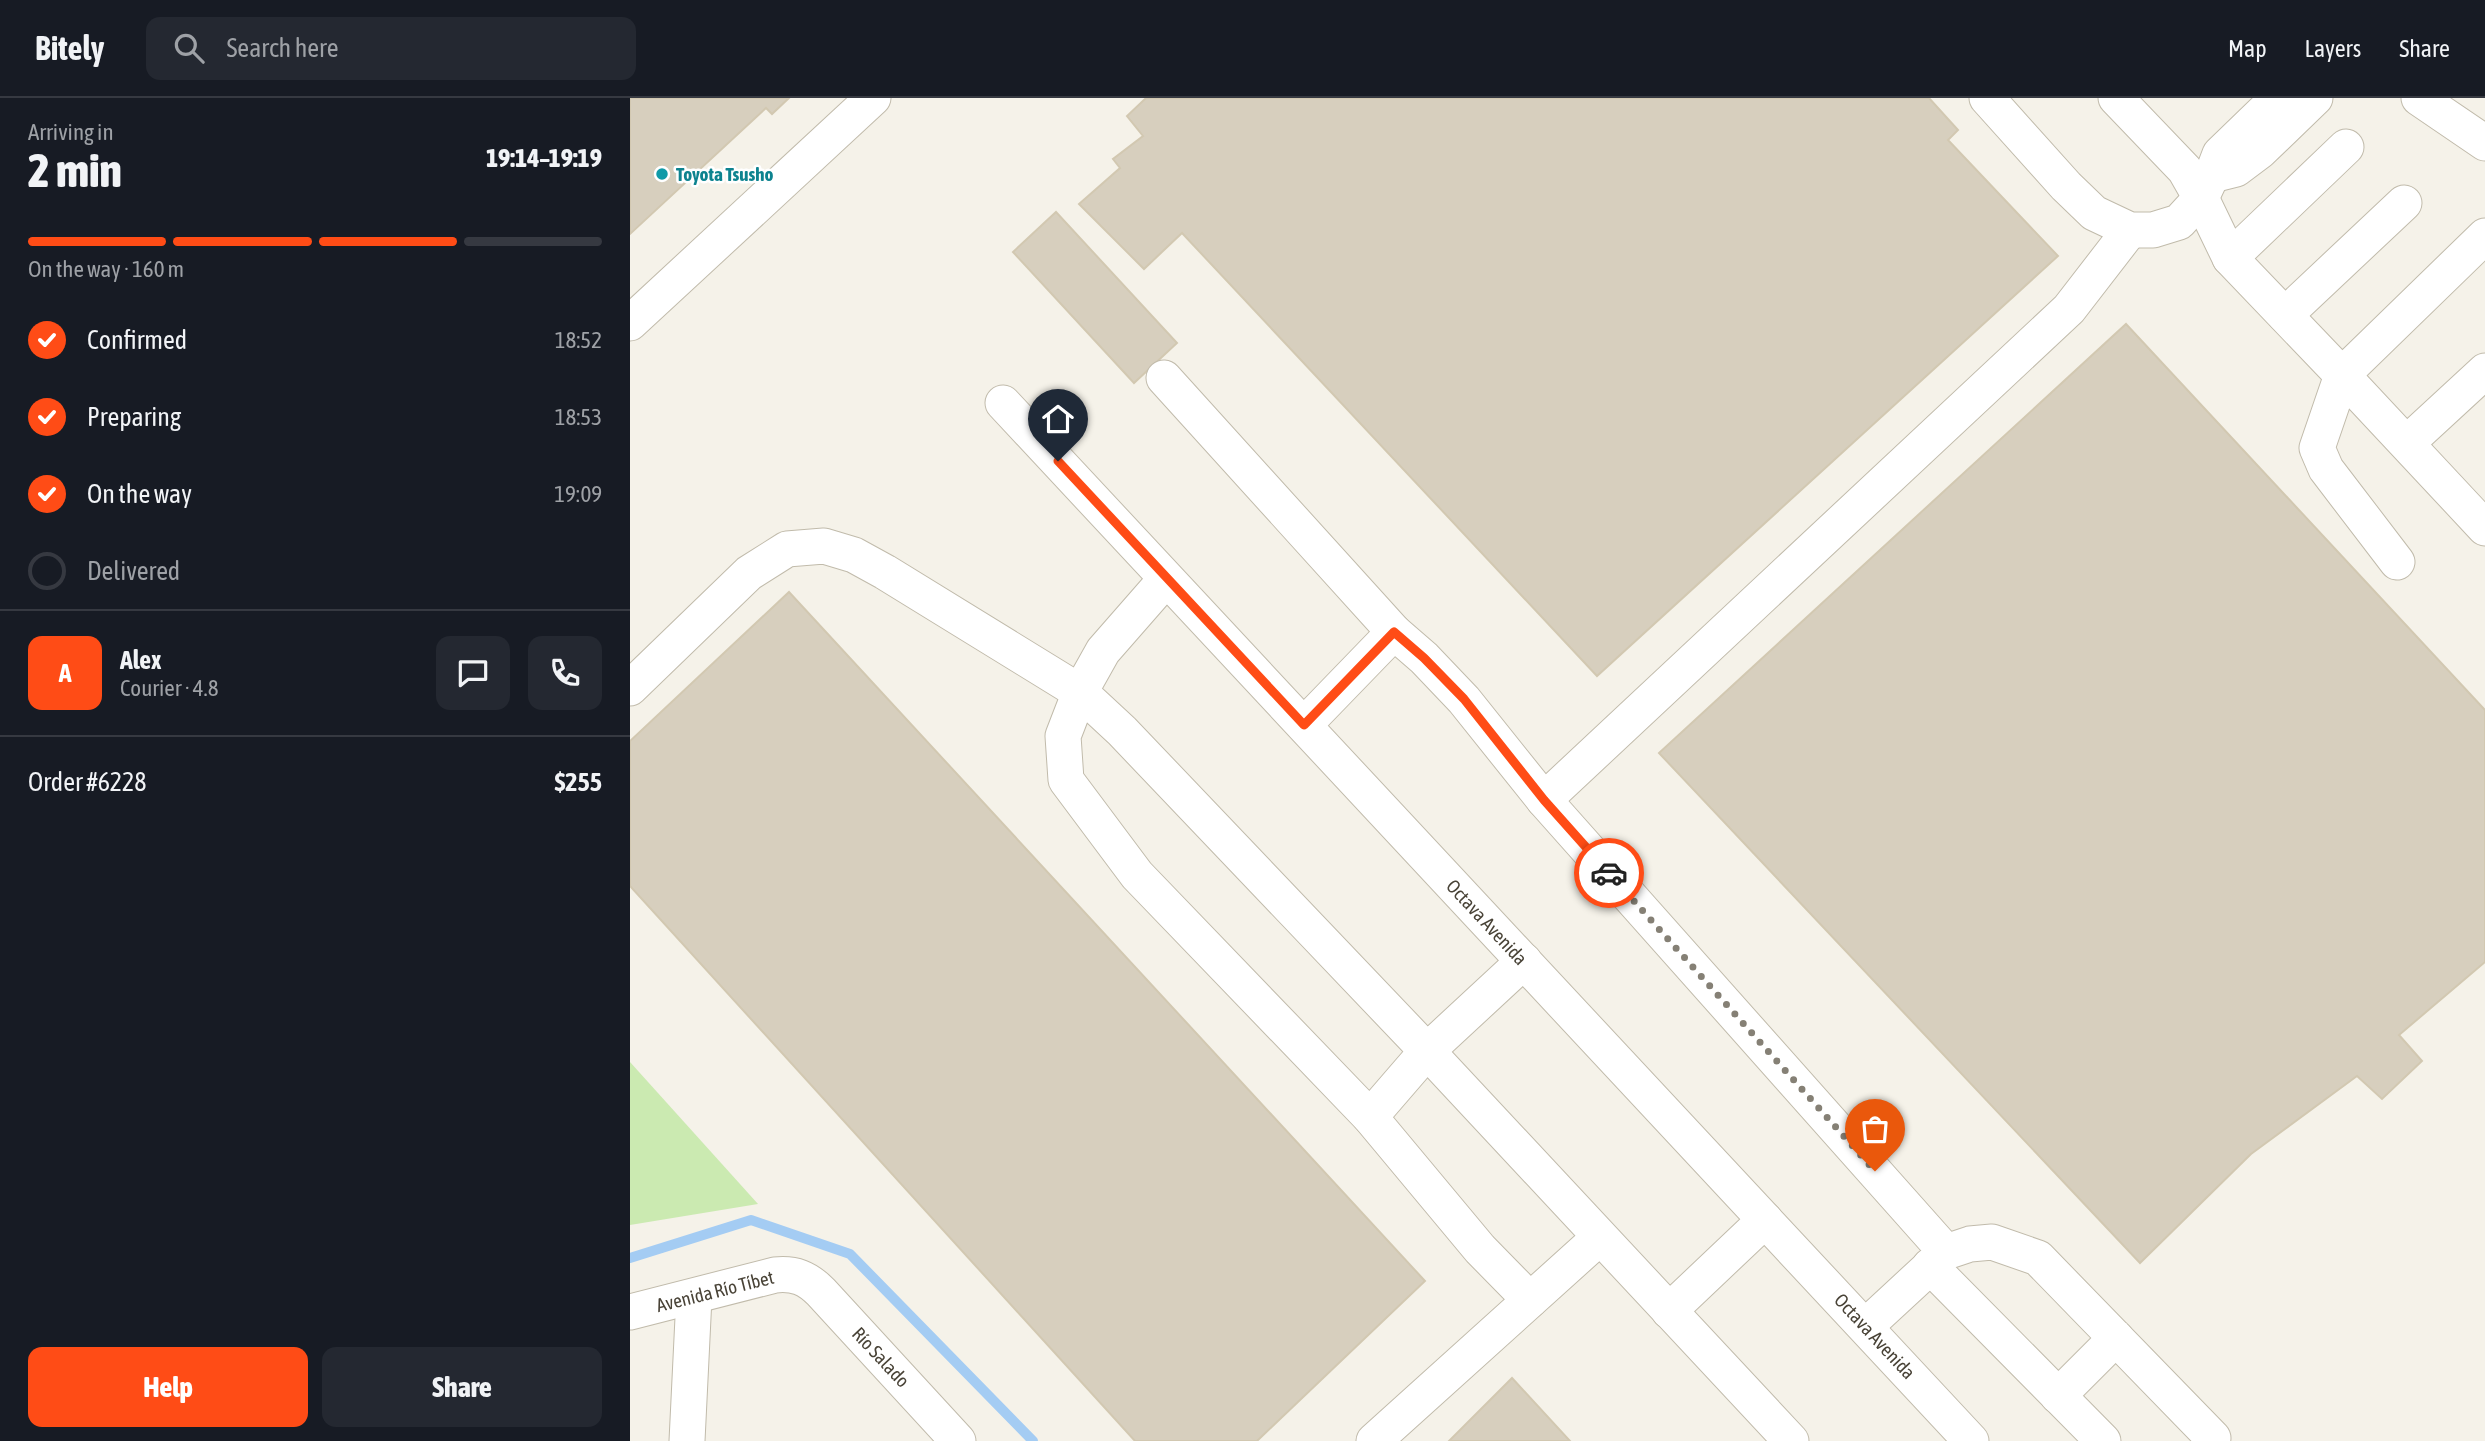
<!DOCTYPE html>
<html lang="en">
<head>
<meta charset="utf-8">
<style>
  :root { --surface:#171b24; --page:#242831; --text:#f1f3f6; --muted:#9ea1a6; --line:#363941; --accent:#ff4c16 }
  body { margin:0; font-family:"Asap Condensed",sans-serif; background:var(--page); color:var(--text); height:100vh; display:flex; flex-direction:column; font-size:26px; white-space:nowrap }
  * { box-sizing:border-box; margin:0 }
  p { font-size:23px; color:var(--muted) }
  .icon { flex:none; width:38px; height:38px; fill:none; stroke:currentColor; stroke-width:2; stroke-linecap:round; stroke-linejoin:round }
  .map { position:relative; flex:1; overflow:hidden }
  .sheet { display:flex; flex-direction:column; background:var(--surface); width:630px }
  .sheet>* { flex:none }
  .pin { position:absolute; display:grid; place-items:center; width:60px; height:60px; color:#fff; margin:-72px -30px; border-radius:50% 50% 50% 0; rotate:-45deg; box-shadow:0 0 7px #0007 }
  .pin .icon { rotate:45deg }
  .courier { position:absolute; display:grid; place-items:center; width:70px; height:70px; margin:-35px; border:5px solid #ff4c16; border-radius:50%; background:#fff; color:#222; box-shadow:0 2px 9px #0007 }
  .summary em { font-style:normal; font-weight:800 }
  .summary div { display:flex; flex-direction:column-reverse }
  .summary { display:flex; align-items:center; justify-content:space-between; height:119px; padding:0 28px }
  h1 { font-size:46px; font-weight:800; line-height:52px }
  .bar { display:grid; grid-template-columns:repeat(4,1fr); gap:10px 7px; align-content:center; height:84px; padding:0 28px }
  .bar i { height:9px; border-radius:5px; background:var(--line) }
  .bar .on { background:var(--accent) }
  .bar p { grid-column:span 4 }
  .line { display:flex; align-items:center; gap:18px; padding:0 28px; border-top:2px solid var(--line) }
  .line div { flex:1 }
  .round { display:grid; place-items:center; flex:none; width:74px; height:74px; border-radius:14px; background:var(--page) }
  ol { padding:0 28px; list-style:none }
  li { display:flex; align-items:center; gap:21px; height:77px }
  li p { margin-inline-start:auto }
  li .icon { padding:7px; border-radius:50%; background:var(--accent); color:#fff; stroke-width:4 }
  li:last-child { color:var(--muted) }
  li i { width:38px; height:38px; border:4px solid var(--line); border-radius:50% }
  .cta { display:flex; gap:14px; margin-top:auto; padding:14px 28px }
  .cta a { flex:1; height:80px; border-radius:14px; background:var(--accent); color:#fff; font-size:28px; font-weight:800; line-height:80px; text-align:center }
  .cta a+a { background:var(--page); color:var(--text) }
  header { display:flex; align-items:center; gap:42px; box-sizing:border-box; height:98px; padding:0 35px; background:var(--surface); border-bottom:2px solid var(--line) }
  header strong { font-size:33px }
  nav { display:flex; gap:38px; margin-inline-start:auto; font-size:24px }
  .search { width:490px; height:63px; background:var(--page); display:flex; align-items:center; gap:18px; box-sizing:border-box; padding:0 24px; border-radius:14px; color:var(--muted); font-size:26px }
  main { display:flex; flex:1; min-height:0 }
  .map>svg:first-child { display:block }
  .green { fill:#cbeab1 }
  .lines { fill:none; stroke-linecap:round; stroke-linejoin:round }
  .stream { stroke:#a4ccf3; stroke-width:10 }
  .building { fill:#d7cfbe; stroke:#d2c8b1; stroke-width:2 }
  .minor-casing { stroke:#c1bbab; stroke-width:37 }
  .minor { stroke:#fff; stroke-width:35 }
  .done { stroke:#858075; stroke-width:7; stroke-dasharray:0 12.6 }
  .route { stroke:#ff4c16; stroke-width:9 }
  .culture-dot { fill:#0f9aa8; stroke:#fff; stroke-width:2.5 }
  .labels { text-anchor:middle; stroke-width:5; stroke-linejoin:round; paint-order:stroke }
  .culture-label { font-size:19px; font-weight:bold; fill:#0d838f; stroke:#fff; text-anchor:start }
  .street-label { font-size:19px; fill:#494337; stroke:#fff }
</style>
</head>
<body>
<header>
<strong>Bitely</strong>
<div class="search"><svg class="icon" aria-label="search" viewBox="0 0 24 24"><circle cx="10" cy="10" r="6"/><path d="M15 15l6 6"/></svg>Search here</div>
<nav><a>Map</a><a>Layers</a><a>Share</a></nav>
</header>
<main>
<section class="sheet">
<div class="summary"><div><h1>2 min</h1><p>Arriving in</p></div><em>19:14–19:19</em></div>
<div class="bar"><i class="on"></i><i class="on"></i><i class="on"></i><i></i><p>On the way · 160 m</p></div>
<ol>
<li><svg class="icon" aria-label="check" viewBox="0 0 24 24"><path d="M5 12l5 5 9-10"/></svg>Confirmed<p>18:52</p></li>
<li><svg class="icon" aria-label="check" viewBox="0 0 24 24"><path d="M5 12l5 5 9-10"/></svg>Preparing<p>18:53</p></li>
<li><svg class="icon" aria-label="check" viewBox="0 0 24 24"><path d="M5 12l5 5 9-10"/></svg>On the way<p>19:09</p></li>
<li><i></i>Delivered</li>
</ol>
<div class="line" style="height:126px"><b class="round" style="background:var(--accent);color:#fff">A</b><div><b>Alex</b><p>Courier · 4.8</p></div><a class="round"><svg class="icon" aria-label="chat" viewBox="0 0 24 24"><path d="M4 5h16v11H9l-5 4z"/></svg></a><a class="round"><svg class="icon" aria-label="phone" viewBox="0 0 24 24"><path d="M5 4h4l2 5-3 2q2 4 5 5l2-3 5 2v4C11 20 4 13 5 4z"/></svg></a></div>
<div class="line" style="height:91px"><div>Order #6228</div><b>$255</b></div>
<div class="cta"><a>Help</a><a>Share</a></div>
</section>
<div class="map">
<svg width="1855" height="1343" viewBox="0 0 1855 1343">
  <rect width="100%" height="100%" fill="#f5f2e9"/>
  <!-- green -->
  <polygon class="green" points="0,964 128,1106 0,1127"/>
  <g class="lines">
    <!-- stream -->
    <polyline class="stream" points="0,1160 121,1122 220,1156 403,1343"/>
  </g>
  <!-- building -->
  <g class="building">
    <polygon points="0,0 159,0 142,16 136,10 0,136"/>
    <polygon points="516,0 1299,0 1328,32 1318,42 1428,158 967,578 552,135 514,171 449,106 490,70 483,61 513,38 497,18"/>
    <polygon points="426,114 547,245 504,285 383,154"/>
    <polygon points="1496,226 1855,612 1855,864 1769,937 1792,963 1752,1001 1727,978 1621,1056 1510,1165 1029,655"/>
    <polygon points="159,494 795,1183 627,1343 505,1343 0,788 0,643"/>
    <polygon points="882,1280 940,1343 819,1343"/>
  </g>
  <g class="lines">
    <!-- minor casing -->
    <g class="minor-casing">
      <g id="minor">
        <polyline points="1357,0 1436,88 1464,115 1500,132 1523,132 1549,124 1571,100 1580,81"/>
        <polyline points="1486,0 1555,72 1571,100 1600,160 1712,277 1855,138"/>
        <polyline points="1648,0 1590,56 1582,77 1606,71 1630,53 1685,0"/>
        <polyline points="1789,0 1855,45"/>
        <polyline points="1600,160 1716,49"/>
        <polyline points="1655,217 1774,105"/>
        <polyline points="0,225 243,0"/>
        <polyline points="534,280 764,534"/>
        <polyline points="373,305 1341,1343"/>
        <polyline points="1777,345 1855,273"/>
        <polyline points="1767,464 1696,371 1687,350 1712,277 1855,430"/>
        <polyline points="536,481 473,553 450,594 433,638 436,682 507,777 740,1019 850,1151 900,1202"/>
        <polyline points="0,590 119,475 157,451 194,448 224,457 255,474 450,594 492,633 797,953 1161,1343"/>
        <polyline points="674,627 764,534 794,560 834,602 914,702 1316,1154"/>
        <polyline points="914,702 1439,211 1500,132"/>
        <polyline points="740,1019 797,953 894,863"/>
        <polyline points="1300,1168 1473,1343"/>
        <polyline points="1039,1213 1135,1122"/>
        <path d="M0,1214L145,1177C165,1175 177,1180 191,1194L328,1343"/>
        <polyline points="1236,1228 1316,1154 1340,1146 1362,1144 1408,1160 1583,1340"/>
        <polyline points="1428,1298 1486,1240"/>
        <polyline points="57,1343 64,1199"/>
        <polyline points="744,1343 969,1140"/>
      </g>
    </g>
    <!-- minor -->
    <use href="#minor" class="minor"/>
  </g>
  <g class="lines">
    <!-- done -->
    <polyline class="done" points="979,775 1245,1073"/>
    <!-- route -->
    <polyline class="route" points="428,363 674,627 764,534 794,560 834,601 914,702 979,775"/>
  </g>
  <!-- markers -->
  <circle class="culture-dot" cx="32" cy="76" r="7"/>
  <g class="labels">
    <!-- culture labels -->
    <g class="culture-label">
      <text x="46" y="83">Toyota Tsusho</text>
    </g>
    <!-- street labels -->
    <g class="street-label">
      <text transform="translate(857 824) rotate(47)" y="7">Octava Avenida</text>
      <text transform="translate(85 1193) rotate(-14)" y="7">Avenida Río Tíbet</text>
      <text transform="translate(1245 1238) rotate(47)" y="7">Octava Avenida</text>
      <text transform="translate(251 1259) rotate(47)" y="7">Río Salado</text>
    </g>
  </g>
</svg>
<div class="pin" style="left:1245px;top:1073px;background:#ea580c"><svg class="icon" aria-label="bag" viewBox="0 0 24 24"><path d="M5 8h14l-1 12H6zM9 8a3 3 0 0 1 6 0"/></svg></div>
<div class="pin" style="left:428px;top:363px;background:#1f2937"><svg class="icon" aria-label="home" viewBox="0 0 24 24"><path d="M3 11l9-7 9 7M6 9v11h12V9"/></svg></div>
<div class="courier" style="left:979px;top:775px"><svg class="icon" aria-label="car" viewBox="0 0 24 24"><path d="M5 17H2v-5l4-1 3-4h7l3 4 3 1v5h-3M9 17h6M6 11h13"/><circle cx="7" cy="17" r="2"/><circle cx="17" cy="17" r="2"/></svg></div>
</div>
</main>
</body>
</html>
